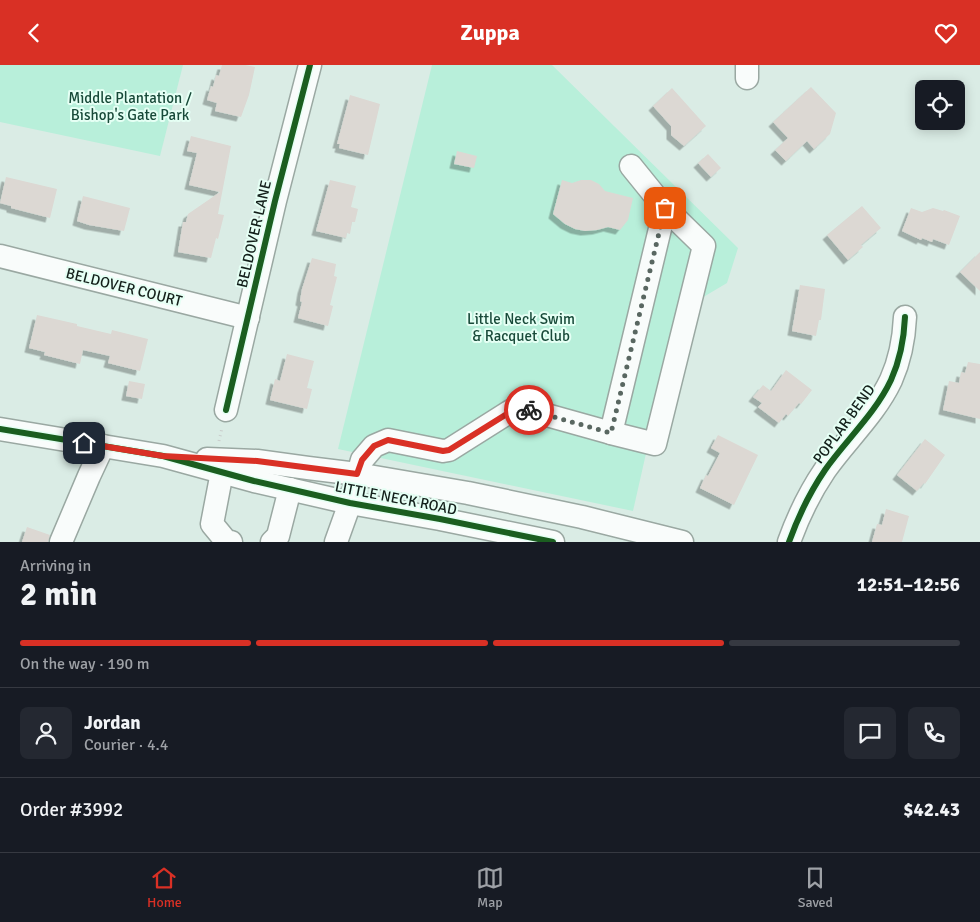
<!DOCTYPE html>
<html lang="en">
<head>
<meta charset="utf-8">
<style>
  :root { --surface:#171b24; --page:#242831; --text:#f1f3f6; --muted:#9ea1a6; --line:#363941; --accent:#d93025 }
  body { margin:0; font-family:Signika,sans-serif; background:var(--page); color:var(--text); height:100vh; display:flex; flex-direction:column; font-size:19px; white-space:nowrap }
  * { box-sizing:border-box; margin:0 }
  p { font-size:16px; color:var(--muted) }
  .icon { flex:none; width:28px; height:28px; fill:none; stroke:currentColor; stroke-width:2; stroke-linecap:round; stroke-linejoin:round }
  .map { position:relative; height:477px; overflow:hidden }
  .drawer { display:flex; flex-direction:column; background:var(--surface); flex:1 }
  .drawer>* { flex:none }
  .tools { position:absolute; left:915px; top:15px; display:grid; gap:10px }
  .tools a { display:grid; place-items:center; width:50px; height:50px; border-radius:8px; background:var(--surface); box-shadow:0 2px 12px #0003; font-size:25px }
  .pin { position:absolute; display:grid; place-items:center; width:42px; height:42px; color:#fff; margin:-21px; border-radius:10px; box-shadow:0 2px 8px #0006 }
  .courier { position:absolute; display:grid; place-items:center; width:50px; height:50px; margin:-25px; border:4px solid #d93025; border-radius:50%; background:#fff; color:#222; box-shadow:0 1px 6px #0007 }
  .headline em { font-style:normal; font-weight:700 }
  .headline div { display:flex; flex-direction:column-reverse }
  .headline { display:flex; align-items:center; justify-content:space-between; height:85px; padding:0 20px }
  h1 { font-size:32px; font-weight:700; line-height:38px }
  .bar { display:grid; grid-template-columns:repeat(4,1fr); gap:8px 5px; align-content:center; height:60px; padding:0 20px }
  .bar i { height:6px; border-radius:4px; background:var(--line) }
  .bar .active { background:var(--accent) }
  .bar p { grid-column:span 4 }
  .line { display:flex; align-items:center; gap:12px; padding:0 20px; border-top:1px solid var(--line) }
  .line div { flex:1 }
  .round { display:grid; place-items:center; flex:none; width:52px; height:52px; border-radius:8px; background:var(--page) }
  header { display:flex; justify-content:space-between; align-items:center; height:65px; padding:0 20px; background:var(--accent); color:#fff; font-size:22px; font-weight:700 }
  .tabs { display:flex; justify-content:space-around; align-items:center; height:70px; border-top:1px solid var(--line); background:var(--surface); font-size:14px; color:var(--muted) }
  .tabs a { display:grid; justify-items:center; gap:2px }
  .tabs .active { color:var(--accent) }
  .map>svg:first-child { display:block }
  .green { fill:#b8efda }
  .building { fill:#dcd8d3; filter:url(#shadow) }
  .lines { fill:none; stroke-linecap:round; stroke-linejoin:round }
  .minor-casing { stroke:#9aa8a2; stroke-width:25 }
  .path { stroke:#cacecc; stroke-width:3; stroke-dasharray:1 4; stroke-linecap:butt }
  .minor { stroke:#f9fcfb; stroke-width:22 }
  .cycleway-casing { stroke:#e5fff4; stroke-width:9 }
  .cycleway { stroke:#1b5e20; stroke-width:6 }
  .done { stroke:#596761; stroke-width:5; stroke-dasharray:0 9 }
  .route { stroke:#d93025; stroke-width:6 }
  .labels { text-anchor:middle; stroke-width:4; stroke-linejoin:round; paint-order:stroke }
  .park-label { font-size:15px; fill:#184a39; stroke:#e5fff4 }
  .street-label { font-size:15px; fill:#131f1a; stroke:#e5fff4 }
</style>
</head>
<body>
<header><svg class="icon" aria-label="back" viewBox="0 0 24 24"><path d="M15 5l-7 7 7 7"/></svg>Zuppa<svg class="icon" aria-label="heart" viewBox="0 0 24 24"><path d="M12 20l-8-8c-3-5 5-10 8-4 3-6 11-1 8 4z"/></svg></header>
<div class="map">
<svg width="980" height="477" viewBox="0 0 980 477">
  <defs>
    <filter id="shadow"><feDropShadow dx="-4.5" dy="4.5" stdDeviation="0" flood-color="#0004"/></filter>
  </defs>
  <rect width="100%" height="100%" fill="#daece5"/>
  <!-- green -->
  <g class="green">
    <polygon points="0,0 183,0 160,91 0,57"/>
    <polygon points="432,0 552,0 738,183 727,218 678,247 633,446 338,384"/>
  </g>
  <!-- building -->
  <g class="building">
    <polygon points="222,0 245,0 255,2 249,30 241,52 215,46 217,38 207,35 211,21 213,22 216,10 219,11"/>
    <polygon points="811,22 836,48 830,69 814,84 807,76 786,96 775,85 788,73 773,57"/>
    <polygon points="672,23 706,61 684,81 671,70 671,61 653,41"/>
    <polygon points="350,30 380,39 368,90 339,83 340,79 337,79"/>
    <polygon points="191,71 231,81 218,149 224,150 218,174 216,173 211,193 178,187 183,157 186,157 188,149 220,127 189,120 197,88 187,86"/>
    <polygon points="457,86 477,91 474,103 454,99"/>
    <polygon points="708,89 721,103 711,112 698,98"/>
    <polygon points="6,112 57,124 50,153 11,143 11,141 0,138"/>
    <polygon points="330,115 356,121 351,142 358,144 355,157 352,157 350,169 347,168 346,173 316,166"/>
    <polygon points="562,115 572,118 581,115 591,115 599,119 605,126 633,133 628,155 620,165 608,162 597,165 585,166 575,164 565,159 553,149"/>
    <polygon points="83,131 130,143 124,166 89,160 77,156"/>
    <polygon points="862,141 881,163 861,180 863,182 848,195 827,170"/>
    <polygon points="911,143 922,147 933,143 943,146 944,145 960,151 949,180 933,174 932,177 922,173 921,175 902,166"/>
    <polygon points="980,187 980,226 960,207"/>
    <polygon points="312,193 336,199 334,211 337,212 330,240 333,241 328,261 298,253 302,237 300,236 302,224"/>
    <polygon points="800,220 825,224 821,255 819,255 816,271 792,266"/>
    <polygon points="37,250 77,259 77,261 111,269 112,265 148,274 140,306 108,298 110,291 83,285 80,299 44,290 45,287 29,283"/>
    <polygon points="287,289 314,296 307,323 312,324 307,344 270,335 275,314 280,316"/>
    <polygon points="968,297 980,299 980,354 943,345 949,316 959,318 961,307 965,308"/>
    <polygon points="786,305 812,325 801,339 799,338 788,351 786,349 779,358 758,342 762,338 753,332 763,320 771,326"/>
    <polygon points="129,316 145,319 142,334 126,331"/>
    <polygon points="718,370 758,390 734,440 700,423 706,410 708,411 720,388 711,383"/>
    <polygon points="925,374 945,390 925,419 924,418 917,426 897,410"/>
    <polygon points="886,444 909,451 902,477 872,477 877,459 882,460"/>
    <polygon points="27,462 50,470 48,477 22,477"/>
  </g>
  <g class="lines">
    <!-- minor casing -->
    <g class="minor-casing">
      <g id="minor">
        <polyline points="747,0 747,13"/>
        <polyline points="0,191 248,253"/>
        <polyline points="226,345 275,136 310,0"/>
        <polyline points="0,364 163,391 254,416 350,438 440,454 553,477"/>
        <polyline points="611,368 655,379 704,181 665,143"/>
        <polyline points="207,394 257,396 308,403 357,409 468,428 582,452 682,477"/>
        <polyline points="222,407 212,459 226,476 231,477"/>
        <polyline points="61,477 89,411 103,381"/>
        <polyline points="272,477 278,471 290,424"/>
        <polyline points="336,477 350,438 362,395 374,381 388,375 443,386 449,385 509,347 518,342 611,368 665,143 631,101"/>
        <path d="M789,477C798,452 810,427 825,405C846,375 875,349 891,315C900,295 904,274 905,252"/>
      </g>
    </g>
    <!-- path -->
    <polyline class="path" points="219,376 222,363"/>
    <!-- minor -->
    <use href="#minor" class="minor"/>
    <!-- cycleway casing -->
    <g class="cycleway-casing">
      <g id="cycleway">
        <polyline points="226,345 275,136 310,0"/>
        <polyline points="0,364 163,391 254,416 350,438 440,454 553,477"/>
        <path d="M789,477C798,452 810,427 825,405C846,375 875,349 891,315C900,295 904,274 905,252"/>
      </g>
    </g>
    <!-- cycleway -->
    <use href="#cycleway" class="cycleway"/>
  </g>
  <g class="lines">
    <!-- done -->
    <polyline class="done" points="529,345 611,368 665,143"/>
    <!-- route -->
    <polyline class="route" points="84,378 163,391 257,396 357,409 362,395 374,381 388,375 443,386 449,385 518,342 529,345"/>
  </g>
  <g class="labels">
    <!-- park labels -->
    <g class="park-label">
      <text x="130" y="38">Middle Plantation /<tspan x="130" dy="17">Bishop's Gate Park</tspan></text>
      <text x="521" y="259">Little Neck Swim<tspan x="521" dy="17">&amp; Racquet Club</tspan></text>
    </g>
    <!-- street labels -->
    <g class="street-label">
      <text transform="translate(254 169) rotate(-77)" y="5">BELDOVER LANE</text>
      <text transform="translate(124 222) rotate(14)" y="5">BELDOVER COURT</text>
      <text transform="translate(844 359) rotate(-54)" y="5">POPLAR BEND</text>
      <text transform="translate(396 433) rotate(11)" y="5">LITTLE NECK ROAD</text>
    </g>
  </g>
</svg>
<div class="tools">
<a><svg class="icon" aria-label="locate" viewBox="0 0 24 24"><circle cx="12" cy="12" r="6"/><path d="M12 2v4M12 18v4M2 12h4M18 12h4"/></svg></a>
</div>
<div class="pin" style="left:665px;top:143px;background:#ea580c"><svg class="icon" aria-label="bag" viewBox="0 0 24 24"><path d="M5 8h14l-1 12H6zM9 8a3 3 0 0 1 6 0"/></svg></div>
<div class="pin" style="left:84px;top:378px;background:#1f2937"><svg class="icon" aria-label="home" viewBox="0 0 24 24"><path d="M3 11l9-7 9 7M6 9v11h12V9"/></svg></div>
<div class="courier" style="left:529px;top:345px"><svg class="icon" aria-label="bike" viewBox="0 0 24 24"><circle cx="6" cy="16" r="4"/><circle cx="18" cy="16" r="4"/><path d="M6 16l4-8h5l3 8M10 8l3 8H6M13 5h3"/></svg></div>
</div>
<section class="drawer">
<div class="headline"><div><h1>2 min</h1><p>Arriving in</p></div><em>12:51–12:56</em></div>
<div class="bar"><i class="active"></i><i class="active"></i><i class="active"></i><i></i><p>On the way · 190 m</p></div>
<div class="line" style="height:90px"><a class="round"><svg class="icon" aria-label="person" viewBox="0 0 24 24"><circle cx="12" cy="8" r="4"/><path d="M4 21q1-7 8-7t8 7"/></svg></a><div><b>Jordan</b><p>Courier · 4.4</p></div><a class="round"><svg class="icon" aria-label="chat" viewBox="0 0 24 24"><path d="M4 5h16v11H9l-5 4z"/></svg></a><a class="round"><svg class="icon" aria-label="phone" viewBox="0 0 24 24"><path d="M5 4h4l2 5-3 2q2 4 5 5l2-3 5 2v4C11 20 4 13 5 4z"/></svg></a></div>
<div class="line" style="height:65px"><div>Order #3992</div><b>$42.43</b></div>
</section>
<nav class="tabs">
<a class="active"><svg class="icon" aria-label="home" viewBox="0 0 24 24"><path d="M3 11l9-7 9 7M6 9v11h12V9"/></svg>Home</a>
<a><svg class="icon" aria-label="map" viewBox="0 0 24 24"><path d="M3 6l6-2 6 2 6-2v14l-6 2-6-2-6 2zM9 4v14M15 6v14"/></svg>Map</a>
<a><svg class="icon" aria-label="saved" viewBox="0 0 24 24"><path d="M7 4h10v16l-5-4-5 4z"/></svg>Saved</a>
</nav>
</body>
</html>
